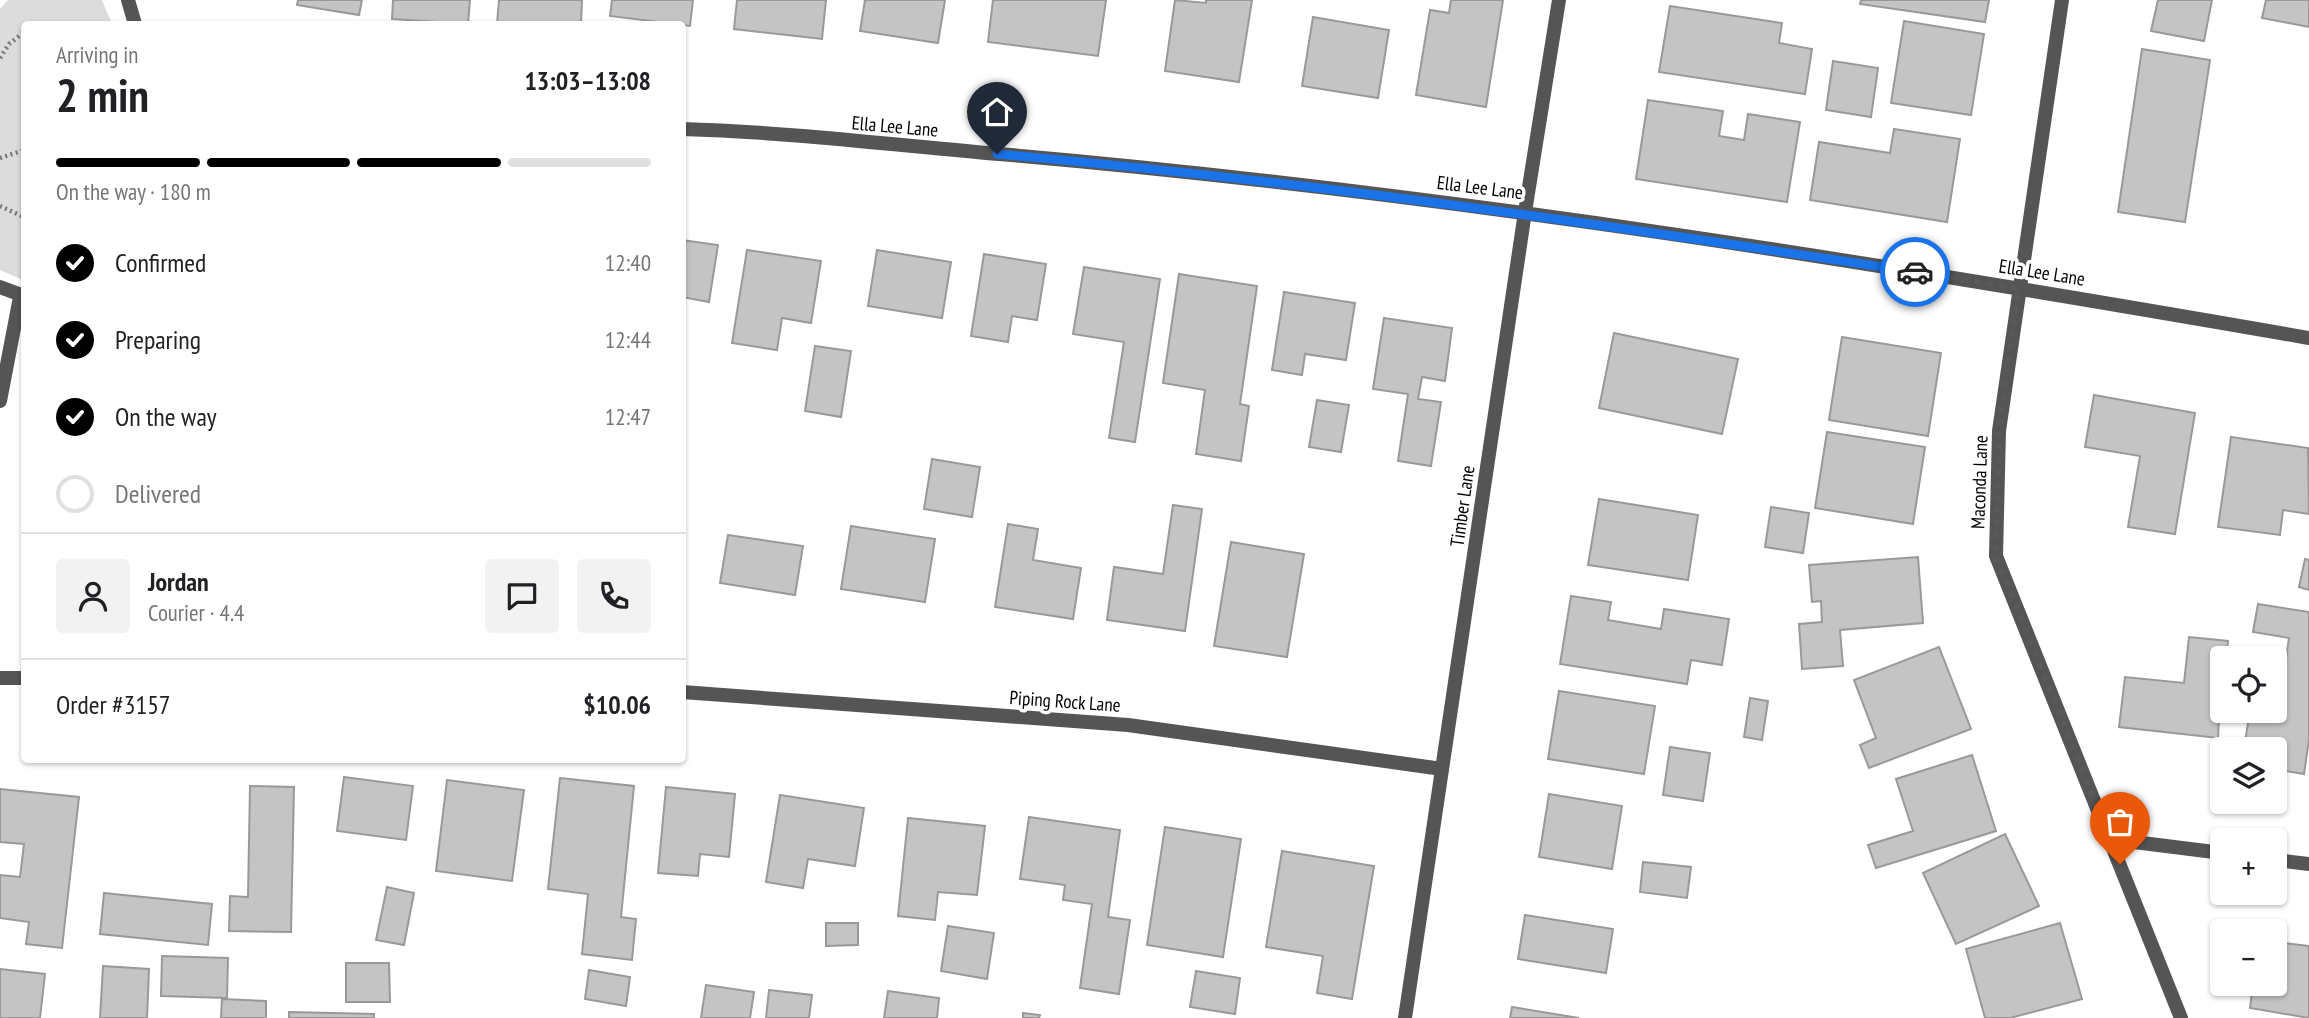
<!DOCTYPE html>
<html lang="en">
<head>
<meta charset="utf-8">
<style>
  :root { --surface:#fff; --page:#f2f2f2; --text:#202124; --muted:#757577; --line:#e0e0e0; --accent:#000 }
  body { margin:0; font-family:"PT Sans Narrow",sans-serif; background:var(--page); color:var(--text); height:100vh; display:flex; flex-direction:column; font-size:26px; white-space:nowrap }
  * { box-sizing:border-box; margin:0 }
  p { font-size:23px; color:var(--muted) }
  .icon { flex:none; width:38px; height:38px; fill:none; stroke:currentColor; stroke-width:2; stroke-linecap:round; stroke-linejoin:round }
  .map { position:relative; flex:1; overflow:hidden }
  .side { position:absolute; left:21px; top:21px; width:665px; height:742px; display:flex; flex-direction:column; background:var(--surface); border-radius:7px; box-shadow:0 2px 5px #0004 }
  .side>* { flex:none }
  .buttons { position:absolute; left:2210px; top:646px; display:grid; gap:14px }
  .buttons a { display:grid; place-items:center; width:77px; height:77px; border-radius:7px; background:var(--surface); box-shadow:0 2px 5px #0004; font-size:35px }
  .pin { position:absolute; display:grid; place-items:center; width:60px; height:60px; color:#fff; margin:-72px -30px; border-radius:50% 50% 50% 0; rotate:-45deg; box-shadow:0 0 7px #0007 }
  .pin .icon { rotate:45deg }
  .courier { position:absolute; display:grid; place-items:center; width:70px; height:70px; margin:-35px; border:5px solid #1a73e8; border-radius:50%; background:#fff; color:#222; box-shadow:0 2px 9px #0007 }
  .headline em { font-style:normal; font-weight:600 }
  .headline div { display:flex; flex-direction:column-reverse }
  .headline { display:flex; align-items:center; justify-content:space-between; height:119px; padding:0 35px }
  h1 { font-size:46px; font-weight:600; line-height:52px }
  .bar { display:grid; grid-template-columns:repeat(4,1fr); gap:10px 7px; align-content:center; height:84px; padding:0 35px }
  .bar i { height:9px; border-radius:5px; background:var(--line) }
  .bar .active { background:var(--accent) }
  .bar p { grid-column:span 4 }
  .line { display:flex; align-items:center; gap:18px; padding:0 35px; border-top:2px solid var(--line) }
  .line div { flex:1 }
  .round { display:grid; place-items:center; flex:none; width:74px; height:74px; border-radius:7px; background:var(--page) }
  ol { padding:0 35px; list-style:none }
  li { display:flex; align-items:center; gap:21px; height:77px }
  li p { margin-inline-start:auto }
  li .icon { padding:7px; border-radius:50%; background:var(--accent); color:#fff; stroke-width:4 }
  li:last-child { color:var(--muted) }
  li i { width:38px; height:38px; border:4px solid var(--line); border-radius:50% }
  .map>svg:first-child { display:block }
  .green { fill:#dcdcdc }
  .building { fill:#c4c4c4; stroke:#999; stroke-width:2 }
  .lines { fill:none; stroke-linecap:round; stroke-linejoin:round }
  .path { stroke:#777; stroke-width:4.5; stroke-dasharray:2 3.5; stroke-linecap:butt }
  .minor { stroke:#555; stroke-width:14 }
  .done { stroke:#595959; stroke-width:7; stroke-dasharray:0 12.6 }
  .route { stroke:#1a73e8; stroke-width:9 }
  .labels { text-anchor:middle; stroke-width:7; stroke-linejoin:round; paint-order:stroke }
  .street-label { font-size:19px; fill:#000; stroke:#fff }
</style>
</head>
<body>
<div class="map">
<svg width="2309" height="1018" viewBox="0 0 2309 1018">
  <rect width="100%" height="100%" fill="#fff"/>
  <!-- green -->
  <polygon class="green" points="8,0 102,0 112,24 24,24 23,280 0,270 0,9"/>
  <!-- building -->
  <g class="building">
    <polygon points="298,0 362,0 359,15 297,5"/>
    <polygon points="393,0 470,0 468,24 392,19"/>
    <polygon points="499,0 582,0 581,24 497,24"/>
    <polygon points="612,0 693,0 690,26 610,16"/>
    <polygon points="737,0 826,0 822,39 734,29"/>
    <polygon points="865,0 945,0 938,43 860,31"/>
    <polygon points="993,0 1106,0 1098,56 988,42"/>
    <polygon points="1175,0 1206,3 1206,0 1252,0 1239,82 1165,71"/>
    <polygon points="1451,0 1503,0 1486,107 1416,95 1430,10 1449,13"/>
    <polygon points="1861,0 1989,0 1985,22 1860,4"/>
    <polygon points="2158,0 2212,0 2204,41 2151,31"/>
    <polygon points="2266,0 2309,0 2309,27 2262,18"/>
    <polygon points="1670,6 1782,23 1779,43 1812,49 1805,94 1659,72"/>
    <polygon points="1313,17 1389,30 1378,98 1302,86"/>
    <polygon points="1904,21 1984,34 1971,115 1891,103"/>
    <polygon points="2142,49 2210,60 2185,222 2118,212"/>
    <polygon points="1833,61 1878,68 1871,117 1826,110"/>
    <polygon points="1648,100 1723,111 1719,136 1744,140 1748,114 1800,122 1787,202 1636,179"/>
    <polygon points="1894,129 1960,139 1947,222 1810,200 1819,142 1890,153"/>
    <polygon points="682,240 718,245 709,302 682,297"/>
    <polygon points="747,250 821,261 811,323 782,318 777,350 732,343"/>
    <polygon points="877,250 951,262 942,318 868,306"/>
    <polygon points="984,254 1046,264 1037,320 1012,316 1008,342 971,336"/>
    <polygon points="1084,267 1160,279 1135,442 1109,438 1124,342 1073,334"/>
    <polygon points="1179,274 1257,286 1240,404 1249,406 1241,461 1196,454 1205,390 1163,383"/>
    <polygon points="1284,292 1355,303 1346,360 1305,354 1302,375 1272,370"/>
    <polygon points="1384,318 1452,328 1445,381 1422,377 1418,399 1441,402 1431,466 1398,461 1408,394 1373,389"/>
    <polygon points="1614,333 1738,359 1722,434 1599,408"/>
    <polygon points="1842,337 1941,353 1928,436 1829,420"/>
    <polygon points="815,346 851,351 841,417 805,411"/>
    <polygon points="2094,395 2195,413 2175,534 2128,527 2140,456 2085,447"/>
    <polygon points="1317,400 1349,405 1341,452 1309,447"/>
    <polygon points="1827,432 1925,447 1913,524 1815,508"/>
    <polygon points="2231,437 2308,448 2309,514 2283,510 2280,535 2218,527"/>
    <polygon points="932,459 980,467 972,517 924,509"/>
    <polygon points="1599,499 1698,515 1688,580 1588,565"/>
    <polygon points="1173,505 1202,509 1185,631 1107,620 1114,567 1163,574"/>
    <polygon points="1771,507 1809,513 1803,553 1765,547"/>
    <polygon points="1008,524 1038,529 1033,560 1081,568 1073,619 995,607"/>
    <polygon points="851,526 935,539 925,602 841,589"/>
    <polygon points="728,535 803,546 795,595 720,583"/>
    <polygon points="1231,542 1304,554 1287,657 1214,646"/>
    <polygon points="1918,557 1923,623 1840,630 1843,666 1802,669 1799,624 1822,622 1821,601 1812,602 1809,565"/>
    <polygon points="2305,559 2309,560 2309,590 2299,587"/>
    <polygon points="1571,596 1611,602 1608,620 1661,629 1664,609 1729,619 1722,665 1691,660 1687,684 1560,664"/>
    <polygon points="2258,604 2309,612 2309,740 2304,774 2275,769 2275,749 2244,749 2250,710 2275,710 2275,699 2280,700 2289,638 2253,632"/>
    <polygon points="2189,637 2228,641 2226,658 2222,658 2218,738 2119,727 2125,677 2184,683"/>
    <polygon points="1939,647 1971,729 1869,768 1860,745 1876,738 1854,680"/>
    <polygon points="1559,691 1655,706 1644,774 1548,759"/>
    <polygon points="1750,698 1768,701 1762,740 1744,737"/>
    <polygon points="1670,747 1710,753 1703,801 1663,795"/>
    <polygon points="1972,755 1996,831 1876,868 1868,845 1913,831 1896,779"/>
    <polygon points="344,777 413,786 406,840 337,831"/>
    <polygon points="560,778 634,786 621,917 636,919 632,960 582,954 588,894 548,889"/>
    <polygon points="447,780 524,790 512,881 436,871"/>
    <polygon points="250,786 294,787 291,932 229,931 230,896 248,897"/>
    <polygon points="666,787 735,794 729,857 700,854 698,876 658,873"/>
    <polygon points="0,789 79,797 62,948 26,944 29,922 0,918 0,875 20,877 24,844 0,842"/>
    <polygon points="1549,794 1622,806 1612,869 1539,857"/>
    <polygon points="780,795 864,808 855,866 808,859 803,888 766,882"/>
    <polygon points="1029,817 1120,830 1108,917 1130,920 1119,994 1080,988 1092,904 1063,900 1065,885 1020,879"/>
    <polygon points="908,818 985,826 977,895 938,892 935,920 898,916"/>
    <polygon points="1165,827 1241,839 1223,957 1147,945"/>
    <polygon points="2005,834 2039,906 1956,944 1923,873"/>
    <polygon points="1282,851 1374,866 1352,999 1317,993 1323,956 1266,947"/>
    <polygon points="1643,862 1691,867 1687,898 1640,892"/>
    <polygon points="387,887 414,893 404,945 376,940"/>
    <polygon points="104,893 212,904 208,945 100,934"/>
    <polygon points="1525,915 1613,929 1606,973 1518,959"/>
    <polygon points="826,923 858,923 858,945 826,946"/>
    <polygon points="2060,923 2082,999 2010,1018 1985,1018 1966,949"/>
    <polygon points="948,926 994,933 987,979 941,971"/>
    <polygon points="2275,942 2309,946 2309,1018 2250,1008 2253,984 2248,984 2275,984"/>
    <polygon points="162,956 228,958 227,998 161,996"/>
    <polygon points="346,963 389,963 390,1002 346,1002"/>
    <polygon points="103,966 149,969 147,1018 100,1018"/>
    <polygon points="0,969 45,974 40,1018 0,1018"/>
    <polygon points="589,970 630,977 626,1006 585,999"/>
    <polygon points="1196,971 1240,978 1235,1014 1190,1007"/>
    <polygon points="706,985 754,992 750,1018 701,1018"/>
    <polygon points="769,990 812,995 809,1018 766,1018"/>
    <polygon points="888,991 939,998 937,1018 884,1018"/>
    <polygon points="222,999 266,1001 266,1018 221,1018"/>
    <polygon points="1512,1007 1579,1018 1510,1018"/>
    <polygon points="289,1012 374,1014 374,1018 289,1018"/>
    <polygon points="1023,1013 1040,1015 1039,1018 1023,1018"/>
  </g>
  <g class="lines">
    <!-- path -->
    <g class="path">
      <polyline points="0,58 9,44 24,32"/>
      <polyline points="0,158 24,150"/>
      <polyline points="0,206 24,217"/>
    </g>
    <!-- minor -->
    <g class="minor">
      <polyline points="128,0 135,24"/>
      <polyline points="2062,0 1999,431 1996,556 2181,1018"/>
      <path d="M682,129C792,132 902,146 1011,155C1447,193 1878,263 2309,338"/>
      <polyline points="0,287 24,296"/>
      <polyline points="0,401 20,297"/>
      <polyline points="0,678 24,678"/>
      <polyline points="682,692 1128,725 1442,769"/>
      <polyline points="2110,839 2222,853"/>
      <polyline points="2275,860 2309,864"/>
      <polyline points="1405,1018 1525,212 1559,0"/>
    </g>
  </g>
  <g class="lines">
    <!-- done -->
    <polyline class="done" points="1915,272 2018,288 1999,431 1996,556 2120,864"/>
    <!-- route -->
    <path class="route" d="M997,154C1305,181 1609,225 1915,272"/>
  </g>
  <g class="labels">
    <!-- street labels -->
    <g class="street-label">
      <text transform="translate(895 126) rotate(5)" y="7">Ella Lee Lane</text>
      <text transform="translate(1480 187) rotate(7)" y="7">Ella Lee Lane</text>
      <text transform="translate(2042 272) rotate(9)" y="7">Ella Lee Lane</text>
      <text transform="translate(1979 482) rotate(-88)" y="7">Maconda Lane</text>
      <text transform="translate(1462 506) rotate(-82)" y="7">Timber Lane</text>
      <text transform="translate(1065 701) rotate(4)" y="7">Piping Rock Lane</text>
    </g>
  </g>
</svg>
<div class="buttons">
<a><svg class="icon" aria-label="locate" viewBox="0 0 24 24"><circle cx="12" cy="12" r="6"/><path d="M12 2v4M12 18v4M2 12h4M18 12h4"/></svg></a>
<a><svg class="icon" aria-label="layers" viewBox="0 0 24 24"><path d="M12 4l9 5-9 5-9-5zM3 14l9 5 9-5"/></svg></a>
<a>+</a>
<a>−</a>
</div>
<div class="pin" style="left:2120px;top:864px;background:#ea580c"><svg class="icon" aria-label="bag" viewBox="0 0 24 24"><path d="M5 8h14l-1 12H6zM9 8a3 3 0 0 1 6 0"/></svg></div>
<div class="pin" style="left:997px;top:154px;background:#1f2937"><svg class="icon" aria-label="home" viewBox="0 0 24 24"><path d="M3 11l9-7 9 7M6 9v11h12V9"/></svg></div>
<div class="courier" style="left:1915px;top:272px"><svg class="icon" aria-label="car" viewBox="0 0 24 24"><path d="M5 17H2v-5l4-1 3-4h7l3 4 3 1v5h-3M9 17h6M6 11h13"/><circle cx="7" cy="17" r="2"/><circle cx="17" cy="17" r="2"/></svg></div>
<section class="side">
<div class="headline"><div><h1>2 min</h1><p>Arriving in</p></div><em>13:03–13:08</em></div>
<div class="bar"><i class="active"></i><i class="active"></i><i class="active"></i><i></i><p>On the way · 180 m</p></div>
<ol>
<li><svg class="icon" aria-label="check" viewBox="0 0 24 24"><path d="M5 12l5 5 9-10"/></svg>Confirmed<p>12:40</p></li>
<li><svg class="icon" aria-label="check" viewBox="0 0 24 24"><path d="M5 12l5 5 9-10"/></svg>Preparing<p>12:44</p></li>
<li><svg class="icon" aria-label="check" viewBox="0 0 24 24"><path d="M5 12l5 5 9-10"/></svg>On the way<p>12:47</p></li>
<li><i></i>Delivered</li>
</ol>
<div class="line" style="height:126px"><a class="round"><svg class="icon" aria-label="person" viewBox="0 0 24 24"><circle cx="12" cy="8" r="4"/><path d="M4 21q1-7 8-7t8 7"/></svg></a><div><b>Jordan</b><p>Courier · 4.4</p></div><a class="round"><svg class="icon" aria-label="chat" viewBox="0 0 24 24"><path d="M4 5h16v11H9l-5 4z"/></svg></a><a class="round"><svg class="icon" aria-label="phone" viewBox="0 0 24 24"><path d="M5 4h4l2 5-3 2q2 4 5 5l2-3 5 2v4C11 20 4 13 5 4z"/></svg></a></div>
<div class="line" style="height:91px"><div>Order #3157</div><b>$10.06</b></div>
</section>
</div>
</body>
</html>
